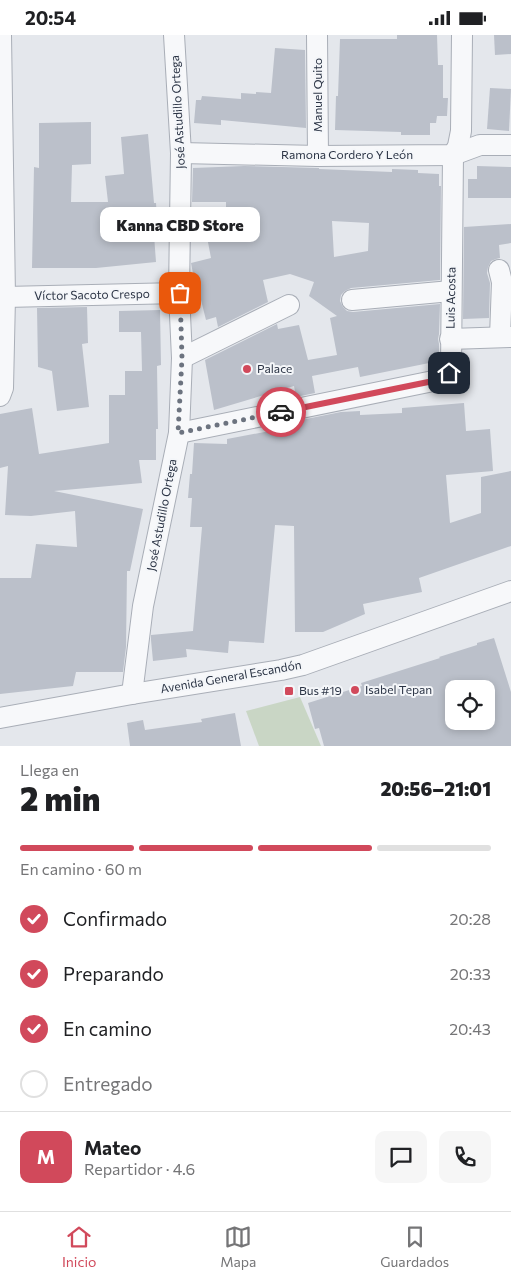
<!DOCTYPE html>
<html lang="es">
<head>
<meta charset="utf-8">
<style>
  :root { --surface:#fff; --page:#f6f6f6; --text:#202124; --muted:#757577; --line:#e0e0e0; --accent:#d1495b }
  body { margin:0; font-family:Commissioner,sans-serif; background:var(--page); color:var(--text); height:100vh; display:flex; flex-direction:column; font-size:19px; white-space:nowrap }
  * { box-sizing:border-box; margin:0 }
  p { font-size:16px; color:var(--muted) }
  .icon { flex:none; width:28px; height:28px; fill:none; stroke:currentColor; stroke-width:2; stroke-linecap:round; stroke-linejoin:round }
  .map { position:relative; height:711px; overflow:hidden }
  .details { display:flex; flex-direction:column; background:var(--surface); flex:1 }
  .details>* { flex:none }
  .buttons { position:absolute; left:445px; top:645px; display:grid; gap:10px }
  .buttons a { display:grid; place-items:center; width:50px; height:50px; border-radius:10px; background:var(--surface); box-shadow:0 2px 8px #0003; font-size:25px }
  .pin { position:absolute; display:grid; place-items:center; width:42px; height:42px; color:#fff; margin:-21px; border-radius:10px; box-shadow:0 2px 8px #0006 }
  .courier { position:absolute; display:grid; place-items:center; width:50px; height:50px; margin:-25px; border:4px solid #d1495b; border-radius:50%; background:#fff; color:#222; box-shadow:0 1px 6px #0007 }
  .bubble { position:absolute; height:35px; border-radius:10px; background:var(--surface); box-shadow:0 2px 8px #0003; font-size:16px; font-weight:800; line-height:35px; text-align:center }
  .headline em { font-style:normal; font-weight:800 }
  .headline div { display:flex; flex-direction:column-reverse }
  .headline { display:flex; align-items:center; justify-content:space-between; height:85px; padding:0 20px }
  h1 { font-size:32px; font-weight:800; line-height:38px }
  .bar { display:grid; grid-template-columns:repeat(4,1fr); gap:8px 5px; align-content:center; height:60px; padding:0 20px }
  .bar i { height:6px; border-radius:4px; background:var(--line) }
  .bar .current { background:var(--accent) }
  .bar p { grid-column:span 4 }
  .line { display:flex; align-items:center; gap:12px; padding:0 20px; border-top:1px solid var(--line) }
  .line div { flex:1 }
  .round { display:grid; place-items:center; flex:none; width:52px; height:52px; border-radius:10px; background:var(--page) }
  ol { padding:0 20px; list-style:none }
  li { display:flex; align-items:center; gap:15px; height:55px }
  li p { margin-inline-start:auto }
  li .icon { padding:5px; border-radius:50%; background:var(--accent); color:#fff; stroke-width:4 }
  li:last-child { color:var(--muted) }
  li i { width:28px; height:28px; border:2px solid var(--line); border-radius:50% }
  .status { display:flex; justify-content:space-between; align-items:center; height:35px; padding:0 25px; background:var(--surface); direction:ltr }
  .status svg { height:14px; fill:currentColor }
  .tabs { display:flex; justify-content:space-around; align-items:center; height:70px; border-top:1px solid var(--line); background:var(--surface); font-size:14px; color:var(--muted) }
  .tabs a { display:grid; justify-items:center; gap:2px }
  .tabs .current { color:var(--accent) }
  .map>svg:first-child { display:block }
  .green { fill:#c9d6c5 }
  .building { fill:#bbc0ca; fill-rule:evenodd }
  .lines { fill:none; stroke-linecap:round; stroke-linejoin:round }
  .street-casing { stroke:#a9aeb7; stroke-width:22 }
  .street { stroke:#f7f8fa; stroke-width:20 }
  .done { stroke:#6c737f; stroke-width:5; stroke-dasharray:0 9 }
  .route { stroke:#d1495b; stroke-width:6 }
  .poi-dot { fill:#d1495b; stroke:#f4f6f9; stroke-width:2 }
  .labels { text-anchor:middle; stroke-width:4; stroke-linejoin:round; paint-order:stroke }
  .street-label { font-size:12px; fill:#2b3445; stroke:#f4f6f9 }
  .poi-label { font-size:12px; fill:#2b3445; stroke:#f4f6f9; text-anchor:start }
</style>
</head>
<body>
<div class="status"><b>20:54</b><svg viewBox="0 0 49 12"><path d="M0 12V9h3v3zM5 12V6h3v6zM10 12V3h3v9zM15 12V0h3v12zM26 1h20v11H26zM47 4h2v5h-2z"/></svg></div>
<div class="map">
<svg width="511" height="711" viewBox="0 0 511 711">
  <rect width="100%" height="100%" fill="#e4e7ec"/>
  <!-- green -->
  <polygon class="green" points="300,662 321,711 259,711 246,676"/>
  <!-- building -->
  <g class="building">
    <polygon points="397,0 437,0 438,30 443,30 443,63 448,63 447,81 437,81 436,88 430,88 430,100 401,100 401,97 335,95 336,61 338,61 340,4 397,4"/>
    <polygon points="494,0 511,0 511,19 495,20"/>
    <polygon points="275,13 305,15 306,93 221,85 221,90 194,88 196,65 201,65 202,61 241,64 241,58 256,59 256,57 271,58"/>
    <polygon points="490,53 511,54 509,96 487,94"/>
    <polygon points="91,87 91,129 72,130 71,167 108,167 105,141 124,139 121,102 148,99 154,168 156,168 158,199 154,200 156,227 96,233 32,233 34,132 39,133 39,88"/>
    <path d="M244,131L319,133V134L392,137V134L418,135V138L439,139V151H441L440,245L351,253L345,256L341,260L340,266L343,272L347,276L353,277L440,269L439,299L438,304L439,309V326L360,342L358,332L312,341L315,358L296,362L294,351L214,375L205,325L277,289L278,294L299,290L308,325L337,320L330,283L337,281L309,261L314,247L290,239L263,245L268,267L218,292L216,282L206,285L198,253L196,254L191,228L211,223L207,202L226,198V167H192L193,133ZM332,186L369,188L368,216L334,222Z"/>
    <polygon points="477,131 511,132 511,163 468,163 468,144 477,144"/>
    <polygon points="511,189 511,208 499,210 500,223 496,224 491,226 488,232 487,238 490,248 489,283 463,284 464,192"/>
    <polygon points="87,272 88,308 82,309 89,372 57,376 52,336 38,332 37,273"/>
    <polygon points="160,275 161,330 157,331 158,394 156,394 156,425 139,425 142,448 54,456 143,474 130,536 127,536 126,612 123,637 76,637 73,651 0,659 0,543 31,543 36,509 77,512 75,476 31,481 5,480 8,431 0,433 0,379 32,373 39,419 109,408 109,360 125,360 125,336 142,336 141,297 119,297 119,276"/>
    <polygon points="464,368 466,396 490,394 493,436 446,440 450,488 481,478 481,442 511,436 511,511 419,543 422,557 363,569 365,579 323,597 295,597 294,491 275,490 264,608 229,606 228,618 186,614 187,622 153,626 151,605 151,600 193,596 202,492 190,492 192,463 188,463 190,439 192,439 194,408 227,409 227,404 302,390 301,385 341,377 360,376 360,380 402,378 402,373"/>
    <path d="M494,603L511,657V711H324L319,693L315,694L308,668L362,651L361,648L440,623L439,622L477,610V608ZM454,654H486V686H454Z"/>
    <polygon points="235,678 241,711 130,711 127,688 143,685 145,695 202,687 201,684"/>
  </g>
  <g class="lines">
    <!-- street casing -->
    <g class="street-casing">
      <g id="street">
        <polyline points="317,0 318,121"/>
        <polyline points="181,118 318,121 453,120 480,110 511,110"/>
        <polyline points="499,235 502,247 500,302"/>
        <polyline points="5,262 179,258"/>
        <polyline points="352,265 451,256"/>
        <polyline points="450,304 511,302"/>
        <polyline points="182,323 289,270"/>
        <polyline points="0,361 3,353 5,262 1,0"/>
        <polyline points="179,398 443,344 449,338 451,332 453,120 458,111 461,96 462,0"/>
        <polyline points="132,659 143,571 179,398 182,323 179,258 181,118 174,0"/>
        <polyline points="0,683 132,659 281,635 303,630 511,556"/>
      </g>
    </g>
    <!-- street -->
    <use href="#street" class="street"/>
  </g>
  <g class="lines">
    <!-- done -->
    <polyline class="done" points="180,258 182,323 178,398 281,377"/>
    <!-- route -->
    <polyline class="route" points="281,377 443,344 449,338"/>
  </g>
  <!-- markers -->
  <g class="poi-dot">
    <circle cx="247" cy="334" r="5"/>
    <circle cx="355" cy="655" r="5"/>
    <rect x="284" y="651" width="10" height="10" rx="2.5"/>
  </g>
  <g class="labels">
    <!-- street labels -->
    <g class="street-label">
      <text transform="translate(318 60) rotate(-90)" y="4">Manuel Quito</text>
      <text transform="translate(178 77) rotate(-93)" y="4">José Astudillo Ortega</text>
      <text x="347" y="124">Ramona Cordero Y León</text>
      <text transform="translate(92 260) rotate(-1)" y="4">Víctor Sacoto Crespo</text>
      <text transform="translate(451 263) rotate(-89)" y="4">Luis Acosta</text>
      <text transform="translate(162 480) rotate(-79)" y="4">José Astudillo Ortega</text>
      <text transform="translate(231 642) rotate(-10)" y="4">Avenida General Escandón</text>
    </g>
    <!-- poi labels -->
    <g class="poi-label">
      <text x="257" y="338">Palace</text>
      <text x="365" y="659">Isabel Tepan</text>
      <text x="299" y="660">Bus #19</text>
    </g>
  </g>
</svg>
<div class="buttons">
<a><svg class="icon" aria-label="locate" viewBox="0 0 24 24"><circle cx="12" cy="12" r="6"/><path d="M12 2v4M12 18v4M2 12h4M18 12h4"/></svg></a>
</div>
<div class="pin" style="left:180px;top:258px;background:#ea580c"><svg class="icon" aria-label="bag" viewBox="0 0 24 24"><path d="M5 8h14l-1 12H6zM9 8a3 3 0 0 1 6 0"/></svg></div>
<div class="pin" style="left:449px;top:338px;background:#1f2937"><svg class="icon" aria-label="home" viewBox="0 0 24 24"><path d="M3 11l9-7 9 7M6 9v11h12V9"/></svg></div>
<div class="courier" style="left:281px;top:377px"><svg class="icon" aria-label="car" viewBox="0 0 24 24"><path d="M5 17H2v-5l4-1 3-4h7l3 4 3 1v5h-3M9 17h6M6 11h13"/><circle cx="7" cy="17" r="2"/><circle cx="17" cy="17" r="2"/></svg></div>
<div class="bubble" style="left:100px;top:172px;width:160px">Kanna CBD Store</div>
</div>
<section class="details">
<div class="headline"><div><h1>2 min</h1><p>Llega en</p></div><em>20:56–21:01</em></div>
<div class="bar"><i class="current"></i><i class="current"></i><i class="current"></i><i></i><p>En camino · 60 m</p></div>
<ol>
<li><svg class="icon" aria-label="check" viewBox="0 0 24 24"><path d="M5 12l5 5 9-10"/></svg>Confirmado<p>20:28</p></li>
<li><svg class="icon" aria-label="check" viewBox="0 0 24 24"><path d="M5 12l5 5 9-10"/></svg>Preparando<p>20:33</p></li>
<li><svg class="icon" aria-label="check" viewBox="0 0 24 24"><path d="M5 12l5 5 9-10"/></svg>En camino<p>20:43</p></li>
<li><i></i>Entregado</li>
</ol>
<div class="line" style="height:90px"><b class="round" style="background:var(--accent);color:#fff">M</b><div><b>Mateo</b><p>Repartidor · 4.6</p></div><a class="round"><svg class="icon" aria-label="chat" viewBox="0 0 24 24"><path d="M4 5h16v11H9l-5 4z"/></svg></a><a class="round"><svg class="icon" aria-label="phone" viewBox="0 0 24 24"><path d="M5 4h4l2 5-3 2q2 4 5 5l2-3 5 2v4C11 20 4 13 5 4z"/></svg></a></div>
</section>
<nav class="tabs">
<a class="current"><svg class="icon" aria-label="home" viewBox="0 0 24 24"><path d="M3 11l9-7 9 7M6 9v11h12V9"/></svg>Inicio</a>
<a><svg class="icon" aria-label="map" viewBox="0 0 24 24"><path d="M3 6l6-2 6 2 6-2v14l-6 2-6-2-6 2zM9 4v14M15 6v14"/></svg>Mapa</a>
<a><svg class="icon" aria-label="saved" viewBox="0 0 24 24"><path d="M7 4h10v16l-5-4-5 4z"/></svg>Guardados</a>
</nav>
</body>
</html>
